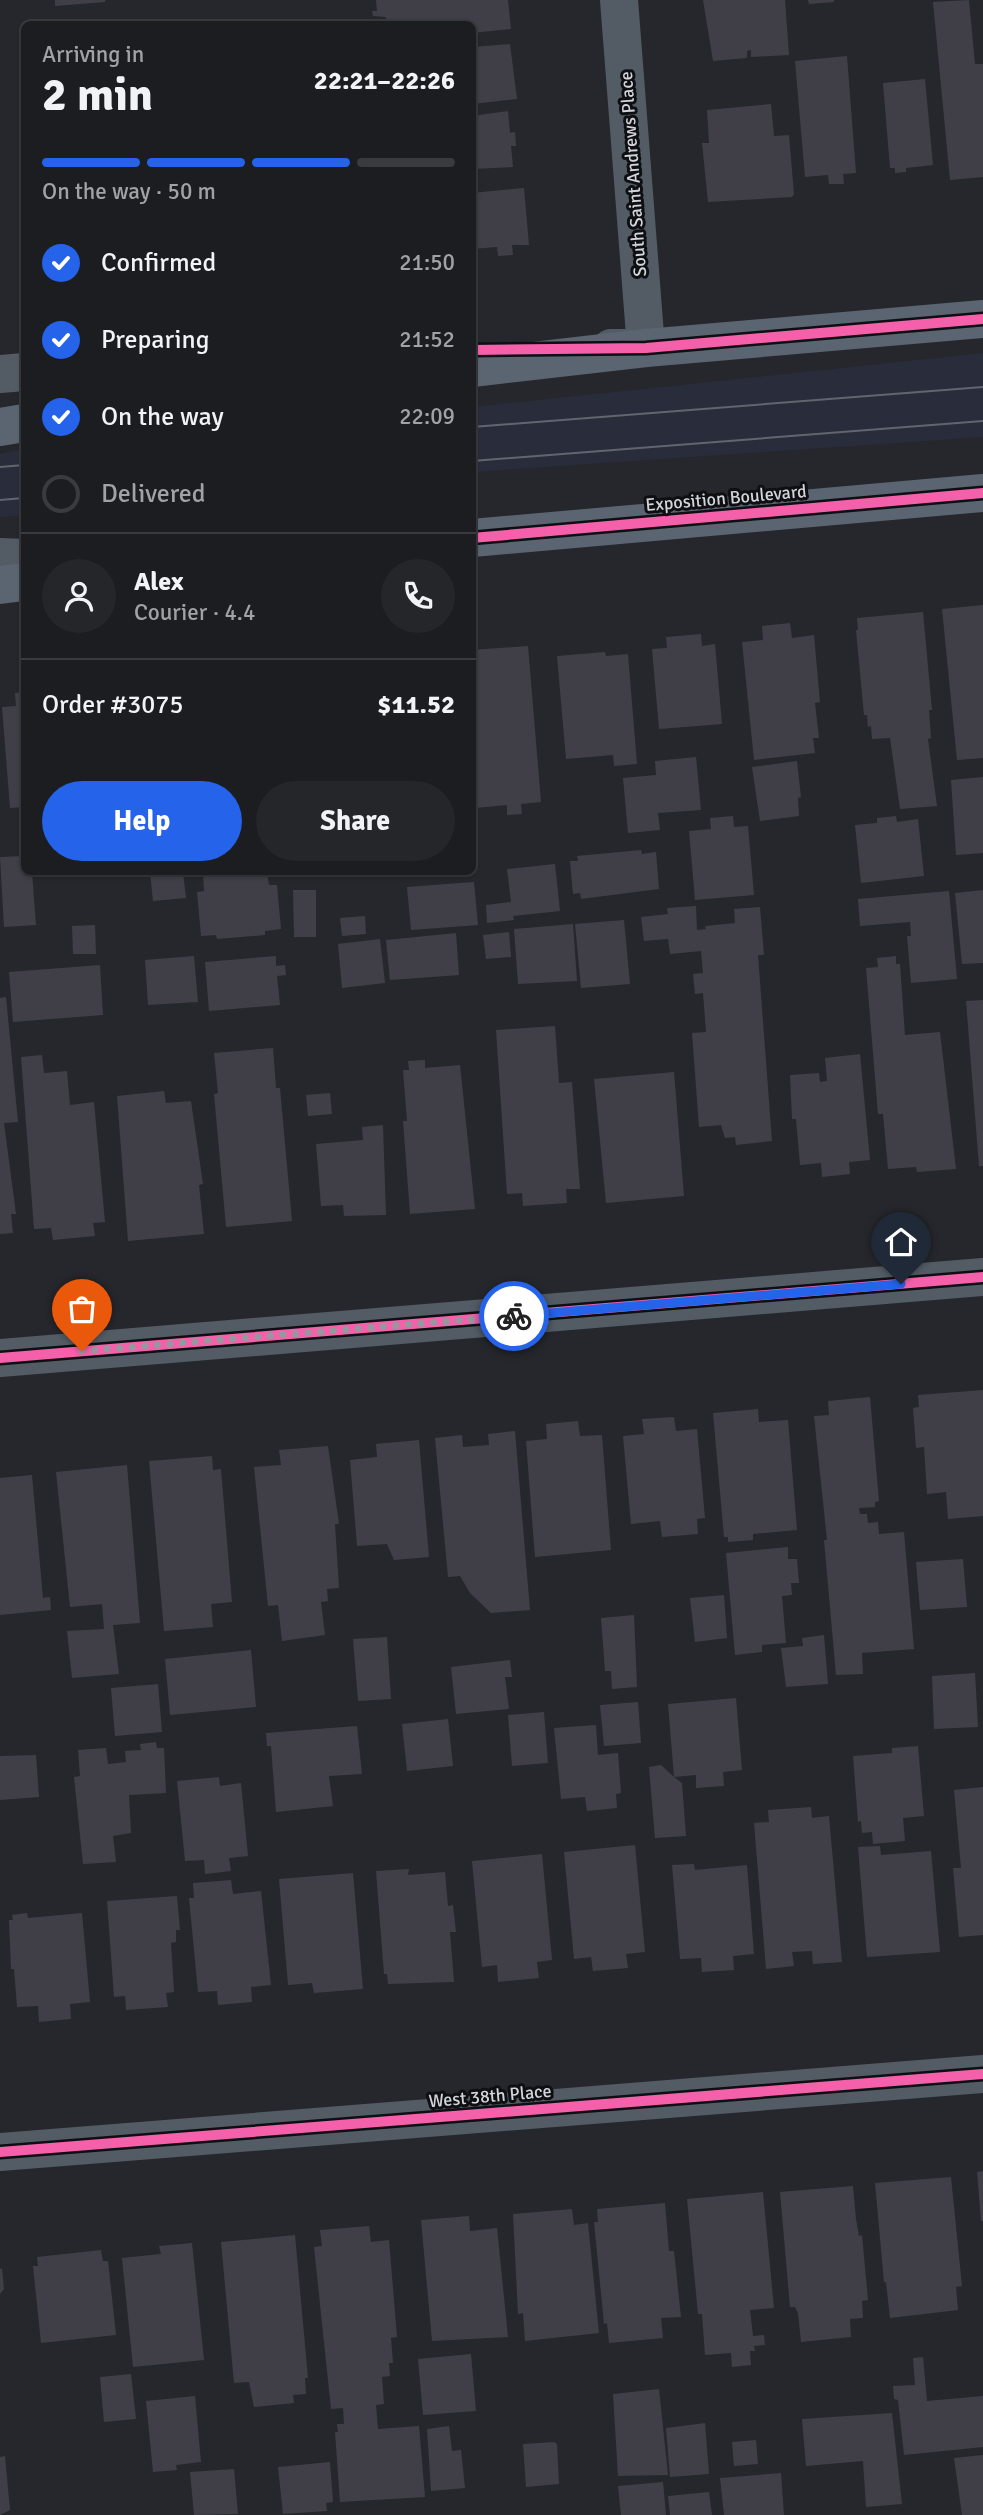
<!DOCTYPE html>
<html lang="en">
<head>
<meta charset="utf-8">
<style>
  :root { --surface:#1c1d21; --page:#25262a; --text:#f1f3f6; --muted:#a0a2a5; --line:#3a3b3f; --accent:#2563eb }
  body { margin:0; font-family:Signika,sans-serif; background:var(--page); color:var(--text); height:100vh; display:flex; flex-direction:column; font-size:26px; white-space:nowrap }
  * { box-sizing:border-box; margin:0 }
  p { font-size:23px; color:var(--muted) }
  .icon { flex:none; width:38px; height:38px; fill:none; stroke:currentColor; stroke-width:2; stroke-linecap:round; stroke-linejoin:round }
  .map { position:relative; flex:1; overflow:hidden }
  .details { position:absolute; left:21px; top:21px; width:455px; height:854px; display:flex; flex-direction:column; background:var(--surface); border-radius:10px; box-shadow:0 2px 5px #0004,0 0 0 2px var(--line) }
  .details>* { flex:none }
  .pin { position:absolute; display:grid; place-items:center; width:60px; height:60px; color:#fff; margin:-72px -30px; border-radius:50% 50% 50% 0; rotate:-45deg; box-shadow:0 0 7px #0007 }
  .pin .icon { rotate:45deg }
  .courier { position:absolute; display:grid; place-items:center; width:70px; height:70px; margin:-35px; border:5px solid #2563eb; border-radius:50%; background:#fff; color:#222; box-shadow:0 2px 9px #0007 }
  .overview em { font-style:normal; font-weight:800 }
  .overview div { display:flex; flex-direction:column-reverse }
  .overview { display:flex; align-items:center; justify-content:space-between; height:119px; padding:0 21px }
  h1 { font-size:46px; font-weight:800; line-height:52px }
  .bar { display:grid; grid-template-columns:repeat(4,1fr); gap:10px 7px; align-content:center; height:84px; padding:0 21px }
  .bar i { height:9px; border-radius:5px; background:var(--line) }
  .bar .on { background:var(--accent) }
  .bar p { grid-column:span 4 }
  .line { display:flex; align-items:center; gap:18px; padding:0 21px; border-top:2px solid var(--line) }
  .line div { flex:1 }
  .round { display:grid; place-items:center; flex:none; width:74px; height:74px; border-radius:37px; background:var(--page) }
  ol { padding:0 21px; list-style:none }
  li { display:flex; align-items:center; gap:21px; height:77px }
  li p { margin-inline-start:auto }
  li .icon { padding:7px; border-radius:50%; background:var(--accent); color:#fff; stroke-width:4 }
  li:last-child { color:var(--muted) }
  li i { width:38px; height:38px; border:4px solid var(--line); border-radius:50% }
  .cta { display:flex; gap:14px; margin-top:auto; padding:14px 21px }
  .cta a { flex:1; height:80px; border-radius:42px; background:var(--accent); color:#fff; font-size:28px; font-weight:800; line-height:80px; text-align:center }
  .cta a+a { background:var(--page); color:var(--text) }
  .map>svg:first-child { display:block }
  .built { fill:#292d3b }
  .building { fill:#403f48 }
  .lines { fill:none; stroke-linecap:round; stroke-linejoin:round }
  .minor { stroke:#535c65; stroke-width:38 }
  .major { stroke:#5b6572; stroke-width:38 }
  .tram { stroke:#61656d; stroke-width:2 }
  .cycleway-casing { stroke:#0e0f13; stroke-width:15 }
  .cycleway { stroke:#f560ab; stroke-width:10 }
  .done { stroke:#96989e; stroke-width:7; stroke-dasharray:0 12.6 }
  .route { stroke:#2563eb; stroke-width:9 }
  .labels { text-anchor:middle; stroke-width:6; stroke-linejoin:round; paint-order:stroke }
  .street-label { font-size:18px; fill:#d3d5db; stroke:#0e0f13 }
</style>
</head>
<body>
<div class="map">
<svg width="983" height="2515" viewBox="0 0 983 2515">
  <rect width="100%" height="100%" fill="#26272c"/>
  <!-- built -->
  <g class="built">
    <polygon points="983,353 983,437 473,472 473,407"/>
    <polygon points="24,449 24,515 0,517 0,454"/>
  </g>
  <!-- building -->
  <g class="building">
    <polygon points="55,0 105,0 105,2 55,6"/>
    <polygon points="376,0 508,0 511,29 472,33 472,24 387,24 386,17 373,16 372,11 377,11"/>
    <polygon points="703,0 785,0 789,55 751,57 751,50 747,51 747,58 713,61"/>
    <polygon points="808,0 834,0 834,2 809,4"/>
    <polygon points="969,0 975,64 983,64 983,177 950,180 933,2"/>
    <polygon points="510,44 517,99 472,104 472,47"/>
    <polygon points="847,56 856,173 843,174 844,184 829,184 828,175 805,177 795,61"/>
    <polygon points="925,79 933,165 906,168 906,172 895,173 895,168 890,168 883,83"/>
    <polygon points="771,104 774,136 789,135 794,194 792,197 708,202 702,143 709,143 707,110"/>
    <polygon points="508,111 510,133 515,132 516,146 511,146 513,167 472,169 472,116"/>
    <polygon points="524,188 529,245 512,245 513,255 498,256 497,247 472,249 472,193"/>
    <polygon points="983,605 983,758 957,760 942,609"/>
    <polygon points="923,612 932,710 929,710 931,738 928,739 937,806 900,809 890,738 872,739 871,726 868,727 867,715 864,715 856,630 858,630 857,618"/>
    <polygon points="790,623 792,638 814,635 820,702 815,703 819,738 813,738 815,753 754,760 742,642 763,640 762,626"/>
    <polygon points="701,634 702,646 715,644 722,724 659,729 652,649 667,648 666,637"/>
    <polygon points="528,646 541,802 521,804 522,814 507,815 507,805 475,808 472,650"/>
    <polygon points="605,652 606,656 628,654 637,764 614,766 613,755 566,759 557,656"/>
    <polygon points="24,692 24,807 10,808 2,707 16,706 15,693"/>
    <polygon points="696,757 701,810 658,813 660,830 628,833 623,778 656,775 655,761"/>
    <polygon points="797,761 801,797 798,798 799,816 760,821 752,767"/>
    <polygon points="983,777 983,853 956,855 951,780"/>
    <polygon points="733,816 734,827 748,826 754,895 695,900 689,831 711,829 710,818"/>
    <polygon points="896,816 897,822 918,819 924,876 861,883 855,825 877,823 877,818"/>
    <polygon points="641,850 642,854 656,852 659,889 581,899 580,893 573,894 570,861 578,861 577,856"/>
    <polygon points="24,856 24,872 32,872 36,925 4,927 0,857"/>
    <polygon points="555,864 560,911 513,916 514,920 487,923 486,905 511,902 507,869"/>
    <polygon points="150,872 183,872 186,898 153,901"/>
    <polygon points="203,872 267,872 269,885 277,885 281,929 265,931 265,935 217,939 216,935 201,936 197,892 204,891"/>
    <polygon points="474,882 478,925 411,930 407,887"/>
    <polygon points="293,890 316,890 316,937 294,937"/>
    <polygon points="983,890 983,963 962,964 955,893"/>
    <polygon points="949,891 957,979 911,983 907,936 911,936 910,922 860,926 858,899"/>
    <polygon points="696,906 697,930 706,929 705,926 735,923 734,909 760,907 764,955 758,955 772,1141 736,1145 735,1137 725,1138 721,1125 699,1127 692,1033 706,1032 703,993 695,994 693,974 703,973 701,951 670,954 668,939 644,941 641,917 668,914 667,908"/>
    <polygon points="365,916 366,934 342,936 340,918"/>
    <polygon points="624,920 630,984 581,988 575,924"/>
    <polygon points="573,924 577,981 518,984 514,929"/>
    <polygon points="95,925 96,954 73,954 72,926"/>
    <polygon points="509,932 511,957 486,959 483,935"/>
    <polygon points="456,933 459,975 390,980 386,940"/>
    <polygon points="380,939 385,983 342,988 338,944"/>
    <polygon points="194,956 198,1002 148,1005 145,960"/>
    <polygon points="276,956 276,966 285,965 286,975 277,976 280,1005 209,1011 205,962"/>
    <polygon points="896,956 896,964 900,964 905,1035 940,1032 956,1169 917,1172 916,1167 888,1169 883,1114 878,1114 866,968 878,967 877,958"/>
    <polygon points="100,965 103,1015 13,1022 9,972"/>
    <polygon points="6,997 18,1122 4,1123 16,1214 11,1214 13,1233 0,1234 0,998"/>
    <polygon points="983,1000 983,1166 979,1166 966,1001"/>
    <polygon points="555,1026 559,1083 572,1082 580,1189 566,1189 567,1203 523,1206 522,1193 507,1194 496,1030"/>
    <polygon points="273,1048 276,1088 280,1088 292,1221 226,1227 214,1094 218,1093 214,1053"/>
    <polygon points="860,1054 870,1160 849,1162 850,1174 822,1177 821,1163 800,1165 796,1119 792,1119 790,1075 819,1073 820,1082 827,1081 825,1058"/>
    <polygon points="42,1055 44,1073 67,1071 70,1105 94,1102 105,1222 93,1223 95,1236 53,1240 51,1228 34,1229 21,1057"/>
    <polygon points="425,1060 425,1068 460,1065 475,1209 410,1214 403,1121 407,1121 403,1070 409,1070 408,1061"/>
    <polygon points="674,1072 684,1196 606,1203 594,1079"/>
    <polygon points="164,1091 166,1103 191,1101 203,1184 199,1185 204,1234 128,1241 117,1096"/>
    <polygon points="330,1093 332,1114 308,1116 306,1095"/>
    <polygon points="383,1125 386,1215 344,1216 343,1205 321,1206 316,1144 363,1140 362,1127"/>
    <polygon points="983,1390 983,1516 948,1519 946,1492 927,1494 924,1447 916,1448 913,1408 919,1407 918,1395"/>
    <polygon points="870,1397 879,1501 875,1502 875,1507 859,1508 860,1514 867,1514 868,1523 878,1522 879,1534 904,1532 914,1649 862,1653 863,1674 836,1675 824,1540 827,1540 814,1416 829,1415 828,1401"/>
    <polygon points="758,1409 759,1422 788,1420 797,1530 753,1534 753,1540 728,1542 728,1537 724,1537 713,1413"/>
    <polygon points="674,1417 676,1431 697,1429 705,1518 697,1519 698,1534 662,1537 660,1521 631,1524 623,1436 644,1434 642,1419"/>
    <polygon points="578,1421 580,1436 602,1435 611,1550 535,1557 526,1441 547,1439 546,1424"/>
    <polygon points="515,1431 530,1610 491,1613 470,1593 460,1576 448,1577 435,1438 462,1435 463,1447 489,1445 488,1434"/>
    <polygon points="419,1440 429,1557 394,1560 387,1544 357,1546 350,1460 377,1457 376,1444"/>
    <polygon points="328,1446 339,1524 335,1524 339,1588 327,1589 328,1601 321,1602 325,1635 282,1641 278,1605 268,1606 254,1467 281,1465 279,1450"/>
    <polygon points="212,1456 213,1470 221,1469 232,1602 211,1604 213,1627 164,1631 149,1461"/>
    <polygon points="127,1465 140,1623 113,1625 119,1674 72,1678 67,1631 104,1629 102,1604 70,1607 56,1472"/>
    <polygon points="32,1475 43,1598 50,1597 51,1610 0,1615 0,1478"/>
    <polygon points="788,1547 788,1559 797,1559 799,1583 791,1583 792,1595 782,1596 786,1643 762,1645 762,1652 735,1655 726,1553"/>
    <polygon points="963,1559 967,1607 920,1610 916,1562"/>
    <polygon points="724,1595 727,1638 695,1642 690,1598"/>
    <polygon points="634,1615 637,1687 612,1689 611,1671 605,1671 601,1618"/>
    <polygon points="824,1635 828,1684 786,1687 781,1648 803,1646 802,1638"/>
    <polygon points="387,1637 391,1699 358,1701 353,1639"/>
    <polygon points="251,1650 256,1707 170,1715 165,1659"/>
    <polygon points="510,1660 512,1677 505,1677 509,1709 456,1714 451,1667"/>
    <polygon points="975,1673 978,1727 934,1729 932,1676"/>
    <polygon points="158,1684 162,1732 115,1736 111,1688"/>
    <polygon points="736,1698 742,1770 723,1772 724,1786 696,1788 696,1775 674,1777 682,1783 686,1836 655,1838 649,1767 661,1765 674,1777 668,1704"/>
    <polygon points="638,1702 641,1743 604,1746 600,1705"/>
    <polygon points="544,1712 548,1763 512,1766 508,1715"/>
    <polygon points="448,1719 453,1766 407,1771 402,1724"/>
    <polygon points="596,1725 598,1755 618,1753 621,1793 616,1794 617,1808 587,1811 585,1797 561,1799 554,1728"/>
    <polygon points="357,1726 362,1774 329,1776 333,1806 276,1812 271,1746 267,1746 266,1733"/>
    <polygon points="156,1742 157,1748 164,1748 166,1793 129,1795 131,1833 113,1836 116,1862 83,1864 74,1777 80,1776 78,1750 106,1748 108,1764 126,1762 125,1751 141,1750 140,1744"/>
    <polygon points="918,1746 924,1816 903,1818 905,1841 873,1844 872,1832 862,1833 861,1821 858,1822 853,1756 892,1753 892,1748"/>
    <polygon points="36,1755 39,1797 0,1800 0,1756"/>
    <polygon points="219,1777 220,1786 241,1783 248,1856 229,1858 231,1871 205,1874 204,1860 185,1861 177,1781"/>
    <polygon points="983,1787 983,1935 959,1937 953,1868 961,1868 954,1790"/>
    <polygon points="811,1807 812,1818 829,1816 842,1962 813,1964 812,1951 792,1952 794,1966 766,1969 754,1823 769,1822 768,1810"/>
    <polygon points="635,1845 645,1952 626,1954 628,1968 593,1971 591,1957 574,1959 564,1852"/>
    <polygon points="880,1846 881,1855 931,1851 940,1952 867,1957 858,1847"/>
    <polygon points="542,1854 552,1960 537,1962 539,1978 498,1982 497,1965 482,1967 472,1861"/>
    <polygon points="694,1864 695,1870 747,1865 754,1954 733,1956 734,1970 702,1972 701,1958 680,1959 672,1865"/>
    <polygon points="409,1869 408,1875 445,1872 448,1906 453,1905 456,1932 450,1932 454,1982 388,1984 387,1974 384,1974 376,1871"/>
    <polygon points="353,1873 363,1989 314,1993 312,1983 288,1985 279,1879"/>
    <polygon points="231,1880 233,1894 261,1891 271,1985 251,1987 252,2002 218,2005 217,1991 198,1992 189,1898 194,1898 193,1883"/>
    <polygon points="177,1896 180,1930 176,1930 176,1942 171,1943 174,1992 166,1993 168,2007 126,2010 125,1996 114,1997 107,1901"/>
    <polygon points="27,1913 28,1918 82,1913 90,2002 70,2004 71,2019 39,2022 38,2006 17,2007 14,1969 11,1969 9,1920 13,1920 12,1915"/>
    <polygon points="983,2171 983,2221 981,2221 977,2172"/>
    <polygon points="951,2177 962,2286 956,2287 958,2310 890,2318 886,2282 884,2282 875,2183"/>
    <polygon points="853,2186 856,2219 859,2236 862,2235 868,2300 862,2301 863,2318 850,2319 851,2337 801,2342 798,2313 795,2307 790,2307 780,2192"/>
    <polygon points="763,2192 774,2308 750,2310 753,2336 764,2335 765,2345 754,2346 755,2351 750,2351 751,2365 732,2367 731,2353 705,2355 702,2314 698,2314 687,2199"/>
    <polygon points="665,2203 669,2251 674,2251 681,2317 661,2318 663,2338 609,2343 607,2323 604,2324 594,2222 598,2222 597,2209"/>
    <polygon points="572,2209 574,2225 588,2223 599,2333 525,2341 523,2313 518,2314 513,2214"/>
    <polygon points="469,2216 470,2231 497,2228 508,2337 432,2341 421,2220"/>
    <polygon points="369,2226 371,2242 389,2240 397,2337 391,2338 393,2363 389,2363 390,2376 382,2377 384,2404 376,2405 378,2429 419,2426 425,2497 340,2502 335,2432 338,2432 337,2424 344,2424 343,2408 331,2409 314,2247 322,2246 320,2230"/>
    <polygon points="295,2235 308,2378 305,2378 306,2394 293,2395 294,2403 254,2407 249,2382 234,2383 221,2242"/>
    <polygon points="192,2243 204,2360 133,2367 122,2258 161,2254 159,2246"/>
    <polygon points="101,2250 103,2261 108,2261 116,2335 41,2343 33,2266 38,2266 37,2257"/>
    <polygon points="2,2268 4,2289 0,2294 0,2269"/>
    <polygon points="471,2354 476,2411 423,2415 418,2359"/>
    <polygon points="923,2357 927,2401 983,2396 983,2447 904,2455 898,2400 894,2399 893,2386 915,2385 913,2358"/>
    <polygon points="131,2374 136,2419 104,2422 100,2377"/>
    <polygon points="659,2389 668,2475 618,2476 613,2394"/>
    <polygon points="195,2396 201,2462 176,2465 177,2470 153,2472 146,2401"/>
    <polygon points="892,2413 902,2504 866,2507 863,2461 806,2466 802,2419"/>
    <polygon points="705,2423 709,2474 670,2477 666,2428"/>
    <polygon points="449,2426 452,2451 461,2450 465,2488 431,2491 427,2429"/>
    <polygon points="756,2440 758,2464 734,2466 732,2442"/>
    <polygon points="554,2442 557,2444 559,2484 526,2487 523,2444"/>
    <polygon points="983,2455 983,2515 962,2515 954,2458"/>
    <polygon points="5,2456 10,2510 0,2515 0,2457"/>
    <polygon points="330,2462 333,2502 326,2503 327,2511 283,2514 278,2467"/>
    <polygon points="234,2469 238,2514 194,2515 190,2472"/>
    <polygon points="781,2473 784,2515 724,2515 720,2478"/>
    <polygon points="663,2482 666,2515 621,2515 618,2486"/>
    <polygon points="709,2492 712,2515 670,2515 668,2496"/>
  </g>
  <g class="lines">
    <!-- minor -->
    <g class="minor">
      <polyline points="611,348 646,348 619,0"/>
      <polyline points="0,374 24,372"/>
      <polyline points="0,557 24,558"/>
      <polyline points="0,1358 983,1277"/>
      <polyline points="0,2152 983,2074"/>
    </g>
    <!-- major -->
    <g class="major">
      <polyline points="472,368 646,348 983,319"/>
      <polyline points="0,427 24,423"/>
      <polyline points="472,538 983,493"/>
      <polyline points="0,585 24,582"/>
    </g>
    <!-- tram -->
    <g class="tram">
      <polyline points="472,427 983,387"/>
      <polyline points="472,461 983,421"/>
      <polyline points="0,467 24,465"/>
      <polyline points="0,500 24,498"/>
    </g>
    <!-- cycleway casing -->
    <g class="cycleway-casing">
      <g id="cycleway">
        <polyline points="472,350 646,348 983,319"/>
        <polyline points="472,538 983,493"/>
        <polyline points="0,1358 983,1277"/>
        <polyline points="0,2152 983,2074"/>
      </g>
    </g>
    <!-- cycleway -->
    <use href="#cycleway" class="cycleway"/>
  </g>
  <g class="lines">
    <!-- done -->
    <polyline class="done" points="82,1351 514,1316"/>
    <!-- route -->
    <polyline class="route" points="514,1316 901,1284"/>
  </g>
  <g class="labels">
    <!-- street labels -->
    <g class="street-label">
      <text transform="translate(633 174) rotate(-94)" y="6">South Saint Andrews Place</text>
      <text transform="translate(726 498) rotate(-5)" y="6">Exposition Boulevard</text>
      <text transform="translate(490 2096) rotate(-5)" y="6">West 38th Place</text>
    </g>
  </g>
</svg>
<div class="pin" style="left:82px;top:1351px;background:#ea580c"><svg class="icon" aria-label="bag" viewBox="0 0 24 24"><path d="M5 8h14l-1 12H6zM9 8a3 3 0 0 1 6 0"/></svg></div>
<div class="pin" style="left:901px;top:1284px;background:#1f2937"><svg class="icon" aria-label="home" viewBox="0 0 24 24"><path d="M3 11l9-7 9 7M6 9v11h12V9"/></svg></div>
<div class="courier" style="left:514px;top:1316px"><svg class="icon" aria-label="bike" viewBox="0 0 24 24"><circle cx="6" cy="16" r="4"/><circle cx="18" cy="16" r="4"/><path d="M6 16l4-8h5l3 8M10 8l3 8H6M13 5h3"/></svg></div>
<section class="details">
<div class="overview"><div><h1>2 min</h1><p>Arriving in</p></div><em>22:21–22:26</em></div>
<div class="bar"><i class="on"></i><i class="on"></i><i class="on"></i><i></i><p>On the way · 50 m</p></div>
<ol>
<li><svg class="icon" aria-label="check" viewBox="0 0 24 24"><path d="M5 12l5 5 9-10"/></svg>Confirmed<p>21:50</p></li>
<li><svg class="icon" aria-label="check" viewBox="0 0 24 24"><path d="M5 12l5 5 9-10"/></svg>Preparing<p>21:52</p></li>
<li><svg class="icon" aria-label="check" viewBox="0 0 24 24"><path d="M5 12l5 5 9-10"/></svg>On the way<p>22:09</p></li>
<li><i></i>Delivered</li>
</ol>
<div class="line" style="height:126px"><a class="round"><svg class="icon" aria-label="person" viewBox="0 0 24 24"><circle cx="12" cy="8" r="4"/><path d="M4 21q1-7 8-7t8 7"/></svg></a><div><b>Alex</b><p>Courier · 4.4</p></div><a class="round"><svg class="icon" aria-label="phone" viewBox="0 0 24 24"><path d="M5 4h4l2 5-3 2q2 4 5 5l2-3 5 2v4C11 20 4 13 5 4z"/></svg></a></div>
<div class="line" style="height:91px"><div>Order #3075</div><b>$11.52</b></div>
<div class="cta"><a>Help</a><a>Share</a></div>
</section>
</div>
</body>
</html>
